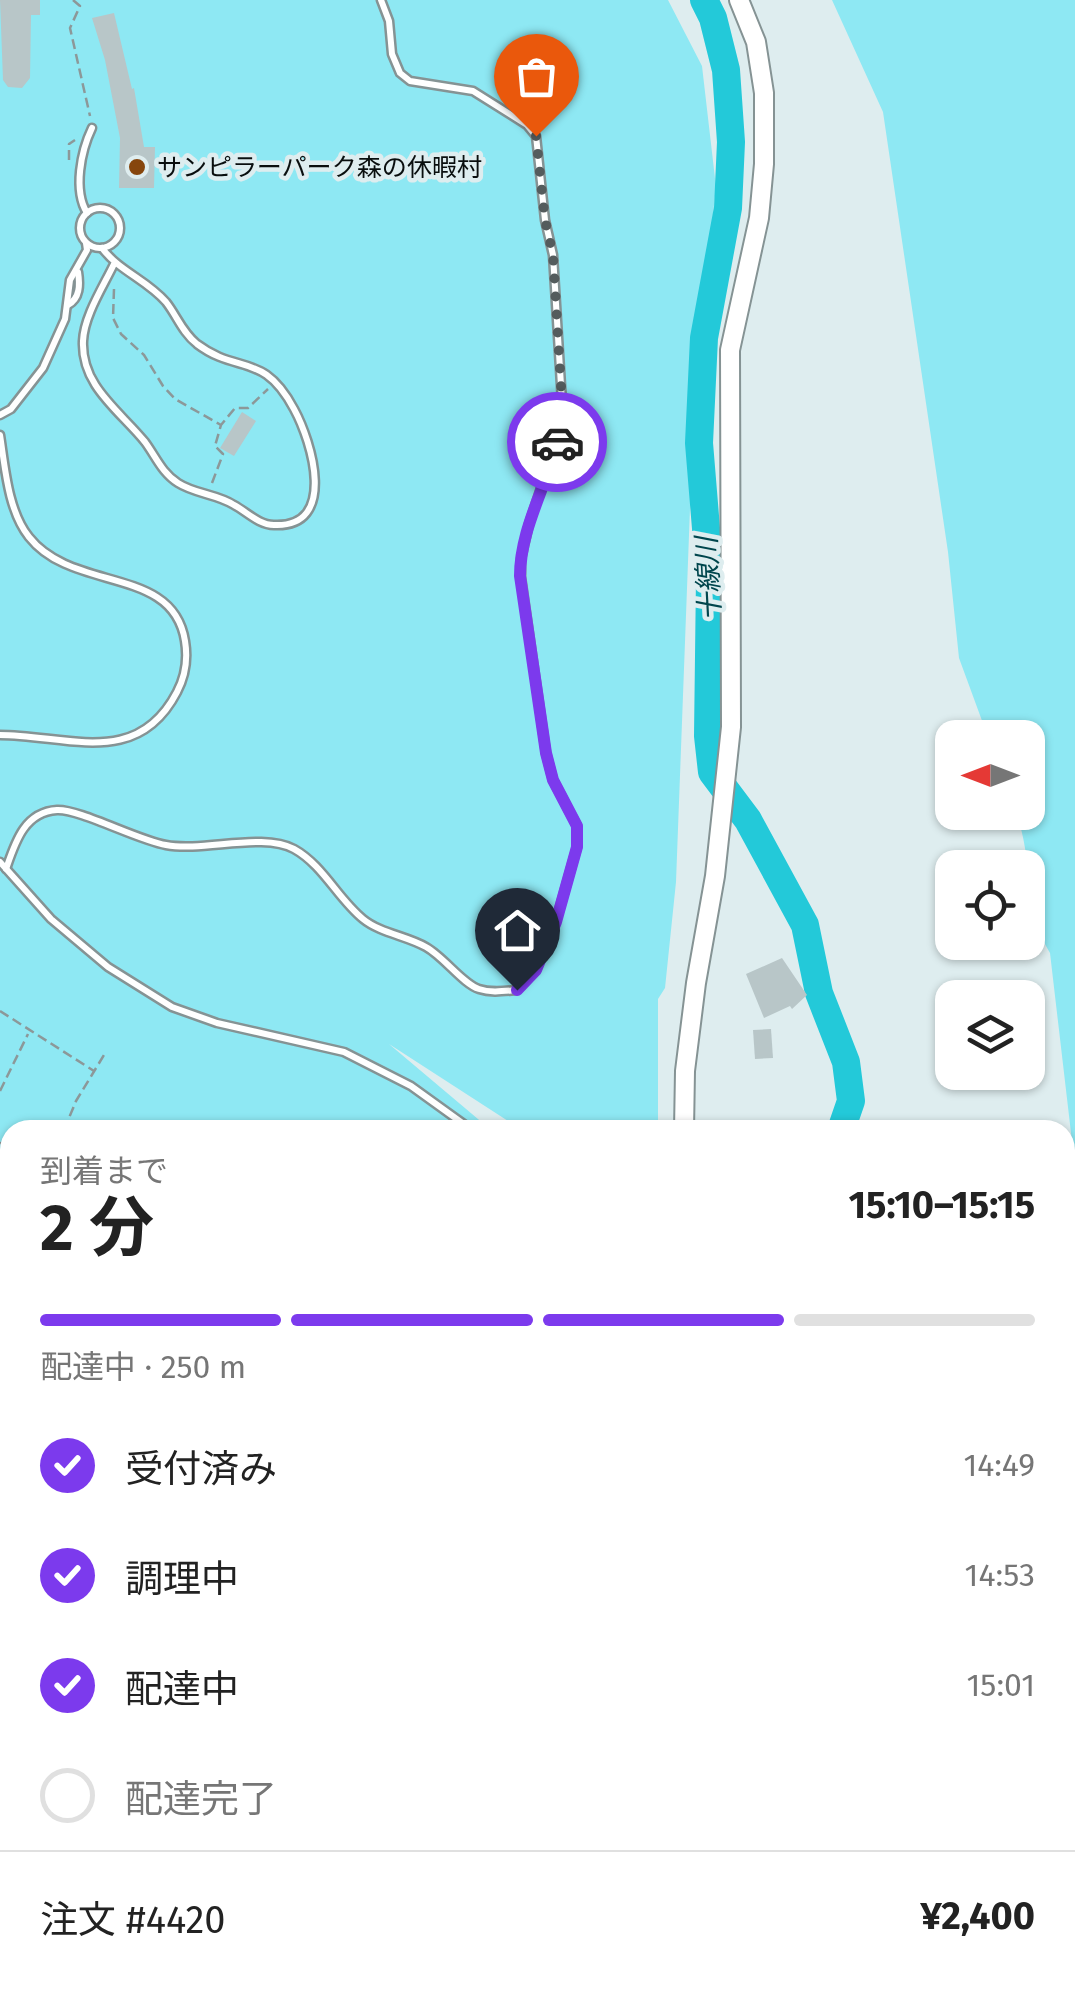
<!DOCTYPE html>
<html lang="ja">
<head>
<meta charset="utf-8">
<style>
  :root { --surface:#fff; --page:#f6f6f6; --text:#222; --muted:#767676; --line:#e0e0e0; --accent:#7c3aed }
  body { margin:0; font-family:"Fira Sans","Noto Sans JP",sans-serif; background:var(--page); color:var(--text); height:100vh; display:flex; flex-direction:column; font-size:38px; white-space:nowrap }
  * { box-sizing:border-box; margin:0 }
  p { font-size:32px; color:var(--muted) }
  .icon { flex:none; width:55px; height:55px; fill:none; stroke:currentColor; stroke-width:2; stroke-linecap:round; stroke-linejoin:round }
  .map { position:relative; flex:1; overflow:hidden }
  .details { position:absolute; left:0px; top:1120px; width:1075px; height:882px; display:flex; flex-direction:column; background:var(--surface); border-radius:30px 30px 0 0; box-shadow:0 2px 8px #0004 }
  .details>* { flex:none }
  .needle { width:65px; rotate:270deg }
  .buttons { position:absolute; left:935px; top:720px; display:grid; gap:20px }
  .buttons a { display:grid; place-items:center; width:110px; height:110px; border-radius:20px; background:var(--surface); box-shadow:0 2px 8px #0004; font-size:50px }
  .pin { position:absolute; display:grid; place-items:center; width:85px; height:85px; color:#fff; margin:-102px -42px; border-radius:50% 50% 50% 0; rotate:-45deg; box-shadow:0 0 10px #0007 }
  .pin .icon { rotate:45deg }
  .courier { position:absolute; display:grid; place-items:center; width:100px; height:100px; margin:-50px; border:8px solid #7c3aed; border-radius:50%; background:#fff; color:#222; box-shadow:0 2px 12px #0007 }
  .summary em { font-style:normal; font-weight:700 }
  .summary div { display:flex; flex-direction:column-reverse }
  .summary { display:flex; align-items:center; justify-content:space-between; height:170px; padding:0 40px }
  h1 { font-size:65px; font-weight:700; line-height:75px }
  .bar { display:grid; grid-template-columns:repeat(4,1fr); gap:15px 10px; align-content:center; height:120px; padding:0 40px }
  .bar i { height:12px; border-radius:8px; background:var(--line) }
  .bar .current { background:var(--accent) }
  .bar p { grid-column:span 4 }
  .line { display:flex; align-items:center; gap:25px; padding:0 40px; border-top:2px solid var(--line) }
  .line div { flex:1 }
  ol { padding:0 40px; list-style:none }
  li { display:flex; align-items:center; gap:30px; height:110px }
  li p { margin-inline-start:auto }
  li .icon { padding:10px; border-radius:50%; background:var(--accent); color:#fff; stroke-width:4 }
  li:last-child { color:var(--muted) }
  li i { width:55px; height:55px; border:5px solid var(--line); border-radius:50% }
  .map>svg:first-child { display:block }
  .green { fill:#8ee8f3 }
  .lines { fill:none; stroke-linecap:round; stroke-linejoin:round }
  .river { stroke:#23c9d9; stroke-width:28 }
  .building { fill:#b8c6c8 }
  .lane-casing { stroke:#859394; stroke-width:11 }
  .street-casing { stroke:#859394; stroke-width:18 }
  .secondary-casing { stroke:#859394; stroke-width:22 }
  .path { stroke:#8c9899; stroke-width:2.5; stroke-dasharray:10 5; stroke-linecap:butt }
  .lane { stroke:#fff; stroke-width:6 }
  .street { stroke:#fff; stroke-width:12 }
  .secondary { stroke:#fff; stroke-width:18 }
  .rail-casing { stroke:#737d7e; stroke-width:9 }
  .rail { stroke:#deedef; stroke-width:5; stroke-dasharray:15; stroke-linecap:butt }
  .done { stroke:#545c5d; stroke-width:10; stroke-dasharray:0 18 }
  .route { stroke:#7c3aed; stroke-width:12 }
  .poi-dot { fill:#86460d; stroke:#deedef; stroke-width:4 }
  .labels { text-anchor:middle; stroke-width:9; stroke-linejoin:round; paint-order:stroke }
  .poi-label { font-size:25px; fill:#090e0e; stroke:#deedef; text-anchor:start }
  .water-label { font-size:28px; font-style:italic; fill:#00464d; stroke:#deedef }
</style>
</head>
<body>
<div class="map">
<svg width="1075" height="2002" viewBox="0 0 1075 2002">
  <rect width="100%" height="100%" fill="#deedef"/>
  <!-- green -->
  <g class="green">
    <polygon points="0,0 668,0 702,66 716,187 695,375 676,882 665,988 658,999 658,1130 522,1130 389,1044 491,1130 10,1130 10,1978 0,1982"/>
    <path d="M832,0H1075V1167L1050,953C1025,912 1033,857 1016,813L1028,812V738L988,737L959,658L948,552L883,112Z"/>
  </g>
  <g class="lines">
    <!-- river -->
    <g class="river">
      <polyline points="704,0 713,18 726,70 731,142 728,208 704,338 699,443 710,577 708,736 712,772 748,820 805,925 819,993 846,1062 851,1101 841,1130"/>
      <polyline points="367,2002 373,1992"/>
    </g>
  </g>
  <!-- building -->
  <g class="building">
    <polygon points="0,0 40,0 40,15 31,15 30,78 22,88 8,87 3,80"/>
    <polygon points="114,13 132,89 134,88 144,147 155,147 154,188 119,188 120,138 105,60 92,18"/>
    <polygon points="242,412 256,421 234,456 220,448"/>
    <polygon points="782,958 807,995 792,1009 790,1006 764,1018 746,974"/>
    <polygon points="771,1029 773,1058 755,1059 753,1030"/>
  </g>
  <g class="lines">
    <!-- lane casing -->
    <g class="lane-casing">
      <g id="lane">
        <circle cx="100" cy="228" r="20"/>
        <path d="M87,213C73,190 81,151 92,128"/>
        <path d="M102,248C119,271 147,280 166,302C177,316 182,332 197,344C238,375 263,351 294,409C312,442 338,528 274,525C259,525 247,512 234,505C217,494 195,494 178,483C162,473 156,457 145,442C120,411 81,386 83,341C84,316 103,287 114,264"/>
        <path d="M68,305C80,298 80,285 78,272"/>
        <polyline points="0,415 11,409 43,368 65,319 70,280 87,250 86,243"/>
        <path d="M0,435C5,467 8,511 29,537C73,593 173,565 185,641C188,659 186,675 177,692C137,769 67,735 0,735"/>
        <polyline points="0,862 51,919 108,967 172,1007 217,1023 344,1052 411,1086 472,1130"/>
        <path d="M6,869C15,843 24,812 57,810C80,809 137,840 166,845C204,852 263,832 294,849C323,865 338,899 363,919C380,933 407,936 426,947C444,957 463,984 479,989C491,993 504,991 517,990L536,970L556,921L577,847V826L553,780L546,753L521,577V559L529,524L561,428L562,402L553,255L545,220L536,136L527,125L473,91L410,81L400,73L392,54L389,21L381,0"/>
        <polyline points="0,1869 10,1867"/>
        <polyline points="0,1952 10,1947"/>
      </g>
    </g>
    <!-- street casing -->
    <g class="street-casing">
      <g id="street">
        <polyline points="1065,1190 1075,1190"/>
        <polyline points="0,1640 10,1641"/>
        <polyline points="0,1701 10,1701"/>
        <polyline points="8,1748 10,1747"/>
      </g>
    </g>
    <!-- secondary casing -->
    <g class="secondary-casing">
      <g id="secondary">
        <polyline points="684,1130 685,1071 696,983 715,876 731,727 730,350 759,218 764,164 764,93 756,42 739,0"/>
        <polyline points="698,1992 698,2002"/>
      </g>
    </g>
    <!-- path -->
    <g class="path">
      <polyline points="73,0 80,6 70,28 90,116"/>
      <polyline points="69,160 69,144 75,140"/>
      <polyline points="114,289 113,318 121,334 144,355 163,386 175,399 221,425"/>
      <polyline points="212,483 223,454 215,446 221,425 235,408 248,408 268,389"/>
      <polyline points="0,1011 94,1071"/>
      <polyline points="0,1091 28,1034"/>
      <polyline points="64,1130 76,1101 104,1055"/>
      <polyline points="0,1143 10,1144"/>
      <polyline points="0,1229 10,1229"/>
      <polyline points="0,1255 10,1257"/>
      <polyline points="0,1297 10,1302"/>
      <polyline points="0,1520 10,1519"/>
      <polyline points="0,1720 10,1719"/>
      <polyline points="0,1842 8,1840 8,1763"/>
      <polyline points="326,2002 329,1992"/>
      <polyline points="384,2002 391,1992"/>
    </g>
    <!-- lane -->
    <use href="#lane" class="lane"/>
    <!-- street -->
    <use href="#street" class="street"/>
    <!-- secondary -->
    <use href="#secondary" class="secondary"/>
    <!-- rail casing -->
    <g class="rail-casing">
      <g id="rail">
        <polyline points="1065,1513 1075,1508"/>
        <polyline points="0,1999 14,1992"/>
      </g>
    </g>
    <!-- rail -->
    <use href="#rail" class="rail"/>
  </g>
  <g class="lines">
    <!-- done -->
    <polyline class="done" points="536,136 545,220 553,255 562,402 557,442"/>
    <!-- route -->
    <path class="route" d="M517,990L536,970L556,922L577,847V826L553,780L546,753L520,576C520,529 546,488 557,442"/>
  </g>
  <!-- markers -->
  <circle class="poi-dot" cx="137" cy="167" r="10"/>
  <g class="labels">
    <!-- poi labels -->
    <g class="poi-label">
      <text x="157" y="176">サンピラーパーク森の休暇村</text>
    </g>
    <!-- water labels -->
    <g class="water-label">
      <text transform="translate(708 579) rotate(-93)" y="10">十線川</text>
    </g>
  </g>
</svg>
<div class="buttons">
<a><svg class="needle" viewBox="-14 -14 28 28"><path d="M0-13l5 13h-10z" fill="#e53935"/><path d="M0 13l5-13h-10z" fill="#767676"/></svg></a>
<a><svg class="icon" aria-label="locate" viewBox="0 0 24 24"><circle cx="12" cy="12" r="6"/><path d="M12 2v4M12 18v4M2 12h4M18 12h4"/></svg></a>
<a><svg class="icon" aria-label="layers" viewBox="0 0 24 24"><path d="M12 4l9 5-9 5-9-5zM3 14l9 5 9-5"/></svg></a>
</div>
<div class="pin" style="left:536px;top:136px;background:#ea580c"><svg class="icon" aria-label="bag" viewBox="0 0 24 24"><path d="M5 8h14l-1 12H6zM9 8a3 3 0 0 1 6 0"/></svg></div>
<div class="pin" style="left:517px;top:990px;background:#1f2937"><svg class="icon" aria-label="home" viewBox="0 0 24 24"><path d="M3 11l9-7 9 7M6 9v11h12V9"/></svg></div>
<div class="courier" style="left:557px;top:442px"><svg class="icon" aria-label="car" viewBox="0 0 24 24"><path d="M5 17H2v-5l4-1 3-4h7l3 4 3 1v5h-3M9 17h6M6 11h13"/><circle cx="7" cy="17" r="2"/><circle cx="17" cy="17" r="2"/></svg></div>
<section class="details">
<div class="summary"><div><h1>2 分</h1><p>到着まで</p></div><em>15:10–15:15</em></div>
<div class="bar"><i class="current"></i><i class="current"></i><i class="current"></i><i></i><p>配達中 · 250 m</p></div>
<ol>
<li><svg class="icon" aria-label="check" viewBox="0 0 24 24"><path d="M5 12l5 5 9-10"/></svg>受付済み<p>14:49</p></li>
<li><svg class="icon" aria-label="check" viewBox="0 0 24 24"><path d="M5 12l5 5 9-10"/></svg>調理中<p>14:53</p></li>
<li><svg class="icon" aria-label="check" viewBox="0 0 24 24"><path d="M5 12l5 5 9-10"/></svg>配達中<p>15:01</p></li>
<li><i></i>配達完了</li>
</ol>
<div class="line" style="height:130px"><div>注文 #4420</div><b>¥2,400</b></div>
</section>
</div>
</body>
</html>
